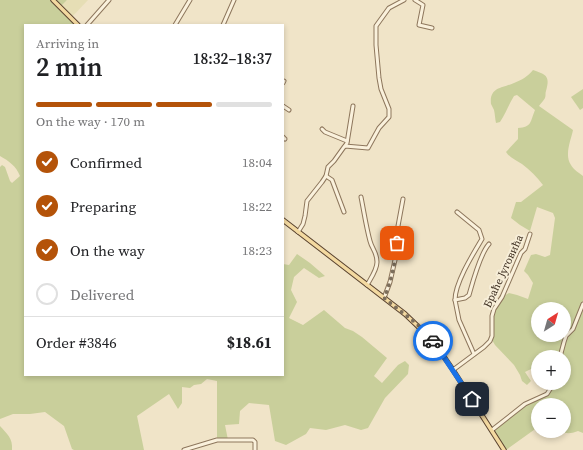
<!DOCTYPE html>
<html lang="en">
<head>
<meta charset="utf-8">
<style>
  :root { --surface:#fff; --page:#f2f2f2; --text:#202124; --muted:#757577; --line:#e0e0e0; --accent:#b45309 }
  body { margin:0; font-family:"Source Serif 4",serif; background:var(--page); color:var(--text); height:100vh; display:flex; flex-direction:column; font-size:15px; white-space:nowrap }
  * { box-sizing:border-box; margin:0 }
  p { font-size:13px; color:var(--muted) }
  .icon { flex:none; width:22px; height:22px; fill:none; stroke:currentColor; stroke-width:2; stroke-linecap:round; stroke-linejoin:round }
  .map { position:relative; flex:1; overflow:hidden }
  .sheet { position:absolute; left:24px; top:24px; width:260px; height:352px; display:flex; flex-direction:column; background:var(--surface); border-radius:0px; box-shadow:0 2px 6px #0003 }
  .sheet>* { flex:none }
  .needle { width:26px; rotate:37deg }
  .buttons { position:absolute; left:531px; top:302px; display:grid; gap:8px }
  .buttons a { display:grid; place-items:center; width:40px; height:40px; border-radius:50%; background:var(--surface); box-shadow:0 2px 6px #0003; font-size:20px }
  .pin { position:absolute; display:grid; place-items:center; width:34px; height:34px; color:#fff; margin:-17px; border-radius:8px; box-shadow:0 2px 6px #0006 }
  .courier { position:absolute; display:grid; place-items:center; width:40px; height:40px; margin:-20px; border:3px solid #1a73e8; border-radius:50%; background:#fff; color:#222; box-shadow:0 1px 5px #0007 }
  .headline em { font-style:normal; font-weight:600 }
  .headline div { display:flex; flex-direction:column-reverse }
  .headline { display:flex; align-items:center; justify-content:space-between; height:68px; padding:0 12px }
  h1 { font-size:26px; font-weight:600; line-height:30px }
  .bar { display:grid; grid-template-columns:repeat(4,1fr); gap:6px 4px; align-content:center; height:48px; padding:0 12px }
  .bar i { height:5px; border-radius:3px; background:var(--line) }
  .bar .selected { background:var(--accent) }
  .bar p { grid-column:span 4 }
  .line { display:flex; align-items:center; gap:10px; padding:0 12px; border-top:1px solid var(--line) }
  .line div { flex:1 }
  ol { padding:0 12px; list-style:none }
  li { display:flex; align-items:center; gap:12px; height:44px }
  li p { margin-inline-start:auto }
  li .icon { padding:4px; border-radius:50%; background:var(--accent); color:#fff; stroke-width:4 }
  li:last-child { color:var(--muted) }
  li i { width:22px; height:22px; border:2px solid var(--line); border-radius:50% }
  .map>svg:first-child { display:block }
  .farmland { fill:#e6deb5 }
  .green { fill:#c9cf9b; fill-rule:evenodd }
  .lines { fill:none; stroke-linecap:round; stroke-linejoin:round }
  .minor-casing { stroke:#8d765c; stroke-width:5 }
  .major-casing { stroke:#5b4430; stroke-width:5.5 }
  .minor { stroke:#faf1dc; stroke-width:3 }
  .major { stroke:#f3d9a0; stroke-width:3.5 }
  .done { stroke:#7c6e5b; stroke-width:4; stroke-dasharray:0 7.2 }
  .route { stroke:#1a73e8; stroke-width:5 }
  .labels { text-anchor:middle; stroke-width:4; stroke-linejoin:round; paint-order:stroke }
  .street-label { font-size:11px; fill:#3d2e20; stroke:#f7eed8 }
</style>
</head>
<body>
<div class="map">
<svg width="583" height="450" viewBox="0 0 583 450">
  <rect width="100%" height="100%" fill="#f0e4c8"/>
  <!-- farmland -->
  <polygon class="farmland" points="67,0 88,0 71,18 60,7"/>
  <!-- green -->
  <g class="green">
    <path d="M0,0H67L60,7L78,25H25V375H283V264L289,265L297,254L310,263L325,276L319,278L304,268L294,277L291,290L297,302L289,318L303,325L324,310L345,328L353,331L362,337L387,358L374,376L382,383L398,365L405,361L409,365L408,374L385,398L368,428L361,430L345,425L326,430L310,428L306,434L286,445L275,441L269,405L249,403L240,411L239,424L225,425L228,440H217V381L207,379L201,384L194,385L190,388L182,387V403L178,409L169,394L137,416L144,450H74L72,449L64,426L45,412L30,414H13L0,419V167L2,165L5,167L10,181L12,183L20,176C16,166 9,161 0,156Z"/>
    <path d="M533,70C547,75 550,76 546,91C545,93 546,96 545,98C544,100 541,103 539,106L573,130C571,140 564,155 571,165C573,169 579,173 583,176V433L578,431C570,434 567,434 559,431H564V405H538V427L506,450H504L492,430L525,404L547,394L551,388L546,383H564V357H538V375L531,369L525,372L531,381L527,385L522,381L520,375L514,365L495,345L491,338L494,309L502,297L509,293L517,295L528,299L533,283L528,275L524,271L531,255L536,254L545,257L550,255L555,218L553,213L537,207L530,231L520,225L511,218L516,202H521L543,185C537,177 530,170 522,164C516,160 510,158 506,152L518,139V128C532,127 530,122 535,110L517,95L514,96C509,104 506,113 500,122L496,123C495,119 495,114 494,110C493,108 492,106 491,104C489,87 503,88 514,83C522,80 528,76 533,70ZM538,309H564V335H538Z"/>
    <polygon points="583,89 583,108 580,110 571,97"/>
    <path d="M0,426C7,434 13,438 12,450H0Z"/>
  </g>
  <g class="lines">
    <!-- minor casing -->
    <g class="minor-casing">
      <g id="minor">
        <polyline points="415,0 423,5 419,25 432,28"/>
        <polyline points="87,25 109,0"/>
        <polyline points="175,25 190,0"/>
        <polyline points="223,25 234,0"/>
        <polyline points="283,83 284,81"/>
        <polyline points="283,106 289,110"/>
        <polyline points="322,129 325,132 347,141"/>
        <polyline points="283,137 285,139"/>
        <polyline points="345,146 347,143 353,106"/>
        <polyline points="326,176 332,180 344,212"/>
        <path d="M361,197C364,212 366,226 370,241C372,249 377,252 377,262C377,270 371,278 367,285"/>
        <polyline points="298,232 303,224 305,216 307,201 322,182 326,176 328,167 334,161 344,147 345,146 368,148 379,128 389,117 389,109 381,89 379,78 376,45 376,26 389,8 404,0"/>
        <polyline points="384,298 390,282 395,260 398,226 403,199"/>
        <path d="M455,300C455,283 473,254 482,239L479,230L457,212"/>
        <path d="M474,354L459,320L455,300L465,298L469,295C473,281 480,254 489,244"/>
        <polyline points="560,357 564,342 566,336 573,329 583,304"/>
        <polyline points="453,370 484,347 490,341 492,336 492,316 494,309 502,297 521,253 525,249 530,234"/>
        <polyline points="492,430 525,404 547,394 554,383"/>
        <polyline points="184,450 217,440 253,440 255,442 255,450"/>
      </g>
    </g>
    <!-- major casing -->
    <g class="major-casing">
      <g id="major">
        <polyline points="53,0 78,25"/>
        <polyline points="283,220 405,314 427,335 436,345 453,370 504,450"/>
      </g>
    </g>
    <!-- minor -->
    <use href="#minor" class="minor"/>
    <!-- major -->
    <use href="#major" class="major"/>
  </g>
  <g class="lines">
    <!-- done -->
    <path class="done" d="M397,243C395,264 392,279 384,298L417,324L433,341"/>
    <!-- route -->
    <polyline class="route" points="433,341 472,399"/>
  </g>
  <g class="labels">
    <!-- street labels -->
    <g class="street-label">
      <text transform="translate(503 271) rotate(-65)" y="4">Браће Југовића</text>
    </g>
  </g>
</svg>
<div class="buttons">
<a><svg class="needle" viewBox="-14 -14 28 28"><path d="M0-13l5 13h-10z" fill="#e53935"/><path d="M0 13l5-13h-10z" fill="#757577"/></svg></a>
<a>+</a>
<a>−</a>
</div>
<div class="pin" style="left:397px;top:243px;background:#ea580c"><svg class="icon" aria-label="bag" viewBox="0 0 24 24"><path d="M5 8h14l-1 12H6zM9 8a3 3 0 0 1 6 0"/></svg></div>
<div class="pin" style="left:472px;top:399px;background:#1f2937"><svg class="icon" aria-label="home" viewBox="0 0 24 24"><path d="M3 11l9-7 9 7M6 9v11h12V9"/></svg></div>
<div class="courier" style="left:433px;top:341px"><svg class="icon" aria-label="car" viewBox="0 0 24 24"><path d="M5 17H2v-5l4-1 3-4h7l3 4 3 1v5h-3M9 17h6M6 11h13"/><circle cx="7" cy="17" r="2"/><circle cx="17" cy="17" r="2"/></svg></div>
<section class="sheet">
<div class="headline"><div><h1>2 min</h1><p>Arriving in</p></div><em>18:32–18:37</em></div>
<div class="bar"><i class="selected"></i><i class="selected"></i><i class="selected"></i><i></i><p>On the way · 170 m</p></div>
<ol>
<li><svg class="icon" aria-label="check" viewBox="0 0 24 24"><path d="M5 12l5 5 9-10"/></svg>Confirmed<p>18:04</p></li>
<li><svg class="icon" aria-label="check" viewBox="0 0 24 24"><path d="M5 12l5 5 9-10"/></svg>Preparing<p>18:22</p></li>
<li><svg class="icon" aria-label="check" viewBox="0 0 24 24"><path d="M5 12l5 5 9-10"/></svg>On the way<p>18:23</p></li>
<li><i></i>Delivered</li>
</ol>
<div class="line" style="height:52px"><div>Order #3846</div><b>$18.61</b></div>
</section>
</div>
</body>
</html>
